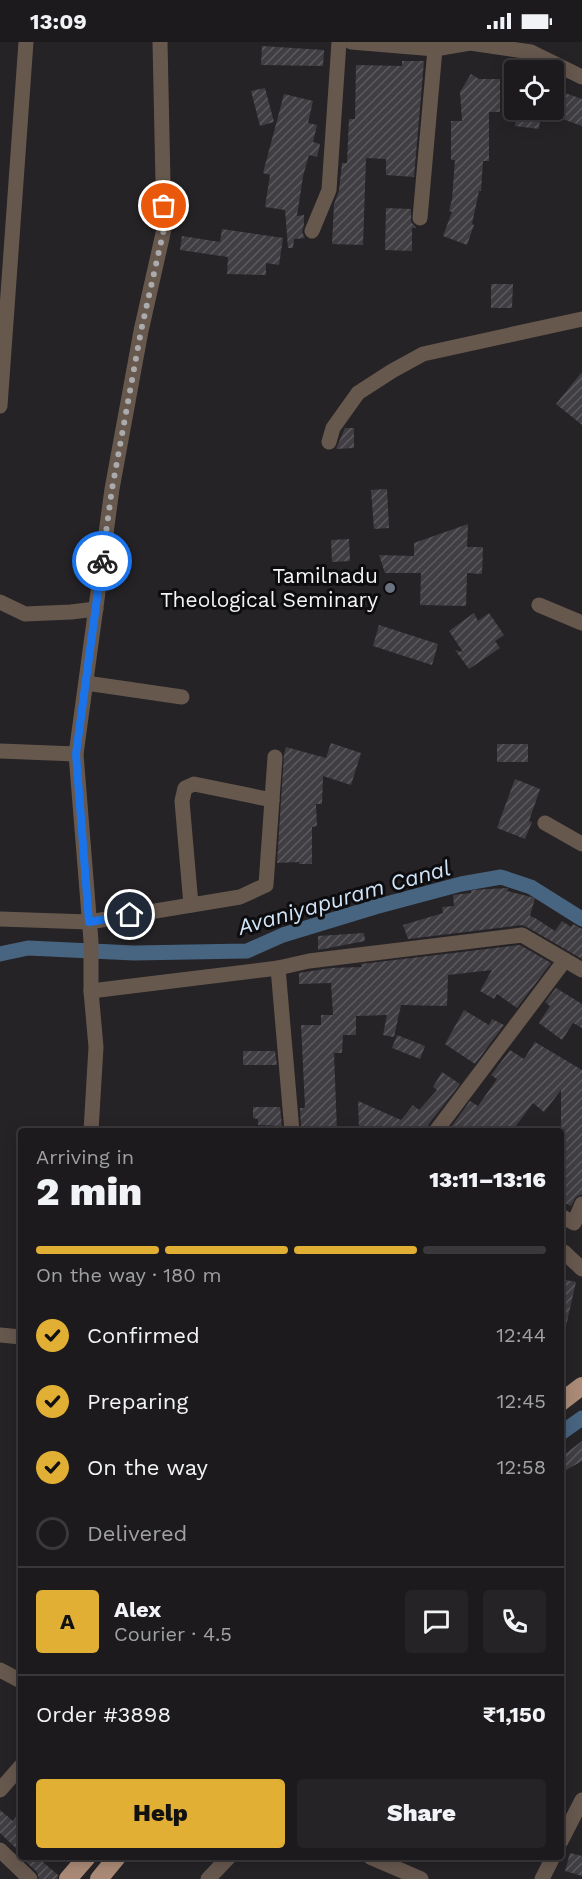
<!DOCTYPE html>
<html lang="en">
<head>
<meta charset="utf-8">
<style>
  :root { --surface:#1c1a1c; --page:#252325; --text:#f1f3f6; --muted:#a0a1a3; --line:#3a383b; --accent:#e1af34 }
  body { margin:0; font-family:"Work Sans",sans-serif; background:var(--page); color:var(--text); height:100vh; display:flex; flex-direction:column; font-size:22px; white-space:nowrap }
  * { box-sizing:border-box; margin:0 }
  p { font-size:20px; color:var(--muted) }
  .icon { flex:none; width:33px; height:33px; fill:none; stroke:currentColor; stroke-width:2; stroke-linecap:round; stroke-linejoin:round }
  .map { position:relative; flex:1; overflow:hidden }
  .panel { position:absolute; left:18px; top:1086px; width:546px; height:732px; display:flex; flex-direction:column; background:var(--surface); border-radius:6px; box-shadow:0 3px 15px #0003,0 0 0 2px var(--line) }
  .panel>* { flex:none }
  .fabs { position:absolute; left:504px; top:18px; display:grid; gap:12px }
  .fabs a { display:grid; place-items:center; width:60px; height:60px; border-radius:6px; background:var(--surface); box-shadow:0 3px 15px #0003,0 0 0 2px var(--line); font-size:30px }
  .pin { position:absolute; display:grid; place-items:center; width:51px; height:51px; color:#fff; margin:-26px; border:3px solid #fff; border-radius:50%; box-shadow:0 2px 6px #0007 }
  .courier { position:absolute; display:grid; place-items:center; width:60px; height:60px; margin:-30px; border:4px solid #1a73e8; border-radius:50%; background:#fff; color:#222; box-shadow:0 2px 8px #0007 }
  .headline em { font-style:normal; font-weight:800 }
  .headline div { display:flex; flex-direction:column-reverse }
  .headline { display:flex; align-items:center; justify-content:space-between; height:102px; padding:0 18px }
  h1 { font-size:39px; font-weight:800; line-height:45px }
  .bar { display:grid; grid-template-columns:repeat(4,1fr); gap:9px 6px; align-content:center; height:72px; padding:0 18px }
  .bar i { height:8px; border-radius:4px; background:var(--line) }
  .bar .current { background:var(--accent) }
  .bar p { grid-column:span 4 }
  .line { display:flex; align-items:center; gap:15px; padding:0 18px; border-top:2px solid var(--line) }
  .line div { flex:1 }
  .round { display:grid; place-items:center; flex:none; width:63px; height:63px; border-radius:6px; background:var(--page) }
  ol { padding:0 18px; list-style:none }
  li { display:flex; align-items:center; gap:18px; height:66px }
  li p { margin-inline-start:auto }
  li .icon { padding:6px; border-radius:50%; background:var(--accent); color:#111; stroke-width:4 }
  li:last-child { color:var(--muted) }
  li i { width:33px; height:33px; border:3px solid var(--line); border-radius:50% }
  .cta { display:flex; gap:12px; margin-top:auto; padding:12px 18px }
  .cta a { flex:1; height:69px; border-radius:6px; background:var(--accent); color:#111; font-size:24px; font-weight:800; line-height:69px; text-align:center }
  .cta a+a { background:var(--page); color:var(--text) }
  .status { display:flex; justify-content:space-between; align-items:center; height:42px; padding:0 30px; background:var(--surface); direction:ltr }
  .status svg { height:16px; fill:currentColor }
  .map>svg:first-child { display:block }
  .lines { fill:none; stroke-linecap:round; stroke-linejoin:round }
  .canal { stroke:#476480; stroke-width:15 }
  .building { fill:url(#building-hatch) }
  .minor { stroke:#67584e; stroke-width:15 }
  .major { stroke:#ab8b77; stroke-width:18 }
  .done { stroke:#abaaac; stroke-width:6; stroke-dasharray:0 10.8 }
  .route { stroke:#1a73e8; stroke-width:8 }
  .worship-dot { fill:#6b7280; stroke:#0d0c0e; stroke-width:2 }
  .labels { text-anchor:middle; stroke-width:6; stroke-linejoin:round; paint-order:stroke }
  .poi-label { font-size:21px; fill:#f3f2f4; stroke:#0d0c0e; text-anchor:end }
  .water-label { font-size:22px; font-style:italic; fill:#d1e5f9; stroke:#0d0c0e }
</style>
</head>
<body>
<div class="status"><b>13:09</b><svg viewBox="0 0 49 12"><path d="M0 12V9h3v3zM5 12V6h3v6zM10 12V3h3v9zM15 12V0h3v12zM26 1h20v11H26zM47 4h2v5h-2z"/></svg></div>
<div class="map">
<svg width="582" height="1837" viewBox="0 0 582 1837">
  <defs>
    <pattern id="building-hatch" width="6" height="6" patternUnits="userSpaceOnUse" patternTransform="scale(1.5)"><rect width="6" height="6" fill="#403e42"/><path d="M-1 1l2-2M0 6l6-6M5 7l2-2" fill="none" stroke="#5c5a5e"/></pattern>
  </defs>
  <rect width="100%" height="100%" fill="#252326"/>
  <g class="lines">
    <!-- canal -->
    <g class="canal">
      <polyline points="0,912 28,906 134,911 247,909 283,893 375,865 461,842 501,835 531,845 582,877"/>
      <polyline points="561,1391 582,1376"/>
    </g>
  </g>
  <!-- building -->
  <g class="building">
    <polygon points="262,4 324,8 323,24 261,23"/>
    <polygon points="402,19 424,19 414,135 386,133 386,117 366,116 363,203 332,202 334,162 339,149 342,121 347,121 349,77 355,77 356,23 402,24"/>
    <polygon points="471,32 479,37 500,37 500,70 489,70 489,119 483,119 481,149 479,149 472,182 474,183 467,203 443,194 452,170 449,169 452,157 455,118 451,118 451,79 462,79 460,50"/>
    <polygon points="265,46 274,80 260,84 251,49"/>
    <polygon points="554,47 582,57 582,84 554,74"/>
    <polygon points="284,52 313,59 308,81 317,83 313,100 320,102 317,115 309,113 303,134 297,174 304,173 304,182 302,190 305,196 294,197 293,206 288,206 285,168 265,165 270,133 263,131"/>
    <polygon points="517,68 541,68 539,87 515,84"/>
    <polygon points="386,166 411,167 411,180 416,185 416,186 412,186 412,209 385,208"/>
    <polygon points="222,187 283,196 279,223 266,221 266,233 227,232 228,215 180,208 182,194 220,200"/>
    <polygon points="491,242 513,242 512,266 491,266"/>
    <polygon points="582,330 582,383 556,362"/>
    <polygon points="345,386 354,386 354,406 336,407"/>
    <polygon points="387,447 389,486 374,487 371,448"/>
    <polygon points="468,482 467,505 483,505 482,532 467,531 466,564 420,563 421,531 385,531 379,513 414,514 414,501"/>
    <polygon points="349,497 350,519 332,520 331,498"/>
    <polygon points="474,571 478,579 489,571 504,593 495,599 500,606 469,627 455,608 463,610 449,589"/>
    <polygon points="379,583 438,602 432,623 373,604"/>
    <polygon points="331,701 361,711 351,743 323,734 322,762 316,762 317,784 312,785 312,822 299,822 299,820 277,821 284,712 286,705 326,716"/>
    <rect x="497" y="702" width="31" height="18"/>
    <polygon points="515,737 540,747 529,779 532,780 525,797 497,786"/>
    <polygon points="508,846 507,849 535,856 530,874 535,876 555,889 562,879 571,885 573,882 582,887 582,917 527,885 522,883 408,897 403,883 443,871 442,865 454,864 453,853 471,851 471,848"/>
    <polygon points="364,891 365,899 318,908 318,894"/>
    <polygon points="520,903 551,921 517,966 497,952 494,957 480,949 492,928 448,933 447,964 401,963 394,995 383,993 387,973 356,974 356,993 343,993 342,1011 334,1011 337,1089 304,1089 303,1084 301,1084 300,1066 304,1066 305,1064 301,983 321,983 321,973 333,973 331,941 299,942 299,931 331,926 362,925 361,922"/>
    <polygon points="556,946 582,962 582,986 573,981 562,998 539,981 550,964 545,960"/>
    <polygon points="464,968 489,983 492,977 504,983 475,1022 445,1002"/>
    <polygon points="397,993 425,1004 420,1017 392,1006"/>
    <polygon points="535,1000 582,1028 582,1152 576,1155 571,1164 561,1159 561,1048 544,1070 533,1061 512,1089 448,1089 470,1059 478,1064 497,1037 491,1033 510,1008 524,1017"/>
    <polygon points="243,1009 275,1009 277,1023 243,1023"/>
    <polygon points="442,1030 460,1042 428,1083 426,1089 369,1089 359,1086 358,1059 401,1078 413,1063 419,1068 437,1048 433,1045"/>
    <polygon points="253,1065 280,1065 282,1084 258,1083 258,1077 253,1076"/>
    <polygon points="561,1237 576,1240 566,1284 561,1284"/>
    <polygon points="582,1399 582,1419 561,1431 561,1415"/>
    <polygon points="0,1768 13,1779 21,1768 21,1811 0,1791"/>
    <polygon points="570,1811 582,1814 582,1834 565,1829"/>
    <polygon points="27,1815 37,1815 58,1833 57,1837 39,1837 37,1830 24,1818"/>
  </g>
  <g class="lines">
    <!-- minor -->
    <g class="minor">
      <polyline points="351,0 435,7 470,1 531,10 582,35"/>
      <polyline points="420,176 435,7"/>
      <polyline points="312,189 329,148 339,0"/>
      <polyline points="0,364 26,0"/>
      <polyline points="329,400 333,386 358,351 392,329 423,312 582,277"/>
      <polyline points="0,560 25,572 71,570 96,567"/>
      <polyline points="539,563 582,581"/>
      <polyline points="86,641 182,655"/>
      <polyline points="0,709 76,712"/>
      <polyline points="545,781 582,802"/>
      <polyline points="191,863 182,759 185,746 194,742 272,758"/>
      <polyline points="0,877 89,880 240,855 266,843 275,715"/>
      <polyline points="278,926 292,1089"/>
      <polyline points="91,949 278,926 309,919 522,893 582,928"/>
      <polyline points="91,1089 96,1005 91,949 91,899 76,712 112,447 141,289 164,187 160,0"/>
      <polyline points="436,1089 565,918"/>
      <polyline points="561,1174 574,1181 582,1162"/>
      <polyline points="564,1210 582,1227"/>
      <polyline points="0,1293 21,1295"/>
      <polyline points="0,1628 21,1639"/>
      <polyline points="0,1748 21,1724"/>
      <polyline points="561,1799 582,1758"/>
      <polyline points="0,1808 30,1837"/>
      <polyline points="370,1815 421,1837"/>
      <polyline points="208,1837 229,1815"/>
      <polyline points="542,1837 553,1815"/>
    </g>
    <!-- major -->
    <g class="major">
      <polyline points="561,1360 582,1344"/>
      <polyline points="68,1837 87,1815"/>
      <polyline points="99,1837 117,1815"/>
    </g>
  </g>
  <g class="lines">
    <!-- done -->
    <polyline class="done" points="102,519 112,447 141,289 164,187 164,164"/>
    <!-- route -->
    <polyline class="route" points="102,519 76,712 89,880 130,873"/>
  </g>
  <!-- markers -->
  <circle class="worship-dot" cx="390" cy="546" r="6"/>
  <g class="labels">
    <!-- poi labels -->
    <g class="poi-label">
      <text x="378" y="541">Tamilnadu<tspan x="378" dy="24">Theological Seminary</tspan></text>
    </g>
    <!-- water labels -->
    <g class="water-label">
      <text transform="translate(344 855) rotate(-16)" y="8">Avaniyapuram Canal</text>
    </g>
  </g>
</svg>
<div class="fabs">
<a><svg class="icon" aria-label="locate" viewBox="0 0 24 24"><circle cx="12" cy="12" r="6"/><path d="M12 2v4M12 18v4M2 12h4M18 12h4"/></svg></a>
</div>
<div class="pin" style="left:164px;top:164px;background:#ea580c"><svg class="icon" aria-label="bag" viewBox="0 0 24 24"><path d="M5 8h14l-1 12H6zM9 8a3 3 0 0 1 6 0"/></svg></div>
<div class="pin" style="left:130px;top:873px;background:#1f2937"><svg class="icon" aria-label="home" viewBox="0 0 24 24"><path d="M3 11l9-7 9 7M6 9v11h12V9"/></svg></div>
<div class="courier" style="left:102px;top:519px"><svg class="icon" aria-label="bike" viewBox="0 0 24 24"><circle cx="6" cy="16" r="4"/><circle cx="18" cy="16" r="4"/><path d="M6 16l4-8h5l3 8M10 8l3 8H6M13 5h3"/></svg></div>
<section class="panel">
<div class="headline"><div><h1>2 min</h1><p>Arriving in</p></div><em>13:11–13:16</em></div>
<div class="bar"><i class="current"></i><i class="current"></i><i class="current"></i><i></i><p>On the way · 180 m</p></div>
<ol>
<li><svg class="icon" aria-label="check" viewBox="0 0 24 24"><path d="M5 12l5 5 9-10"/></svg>Confirmed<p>12:44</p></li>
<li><svg class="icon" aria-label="check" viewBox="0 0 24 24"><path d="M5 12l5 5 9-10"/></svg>Preparing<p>12:45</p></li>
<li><svg class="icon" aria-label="check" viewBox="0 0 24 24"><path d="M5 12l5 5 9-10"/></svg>On the way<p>12:58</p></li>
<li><i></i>Delivered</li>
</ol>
<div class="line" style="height:108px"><b class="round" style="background:var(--accent);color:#111">A</b><div><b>Alex</b><p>Courier · 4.5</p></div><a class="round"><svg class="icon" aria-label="chat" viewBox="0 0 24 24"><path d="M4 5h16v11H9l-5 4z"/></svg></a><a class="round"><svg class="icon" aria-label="phone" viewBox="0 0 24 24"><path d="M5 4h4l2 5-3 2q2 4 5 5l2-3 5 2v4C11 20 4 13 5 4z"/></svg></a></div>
<div class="line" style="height:78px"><div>Order #3898</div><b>₹1,150</b></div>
<div class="cta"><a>Help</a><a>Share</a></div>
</section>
</div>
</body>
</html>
